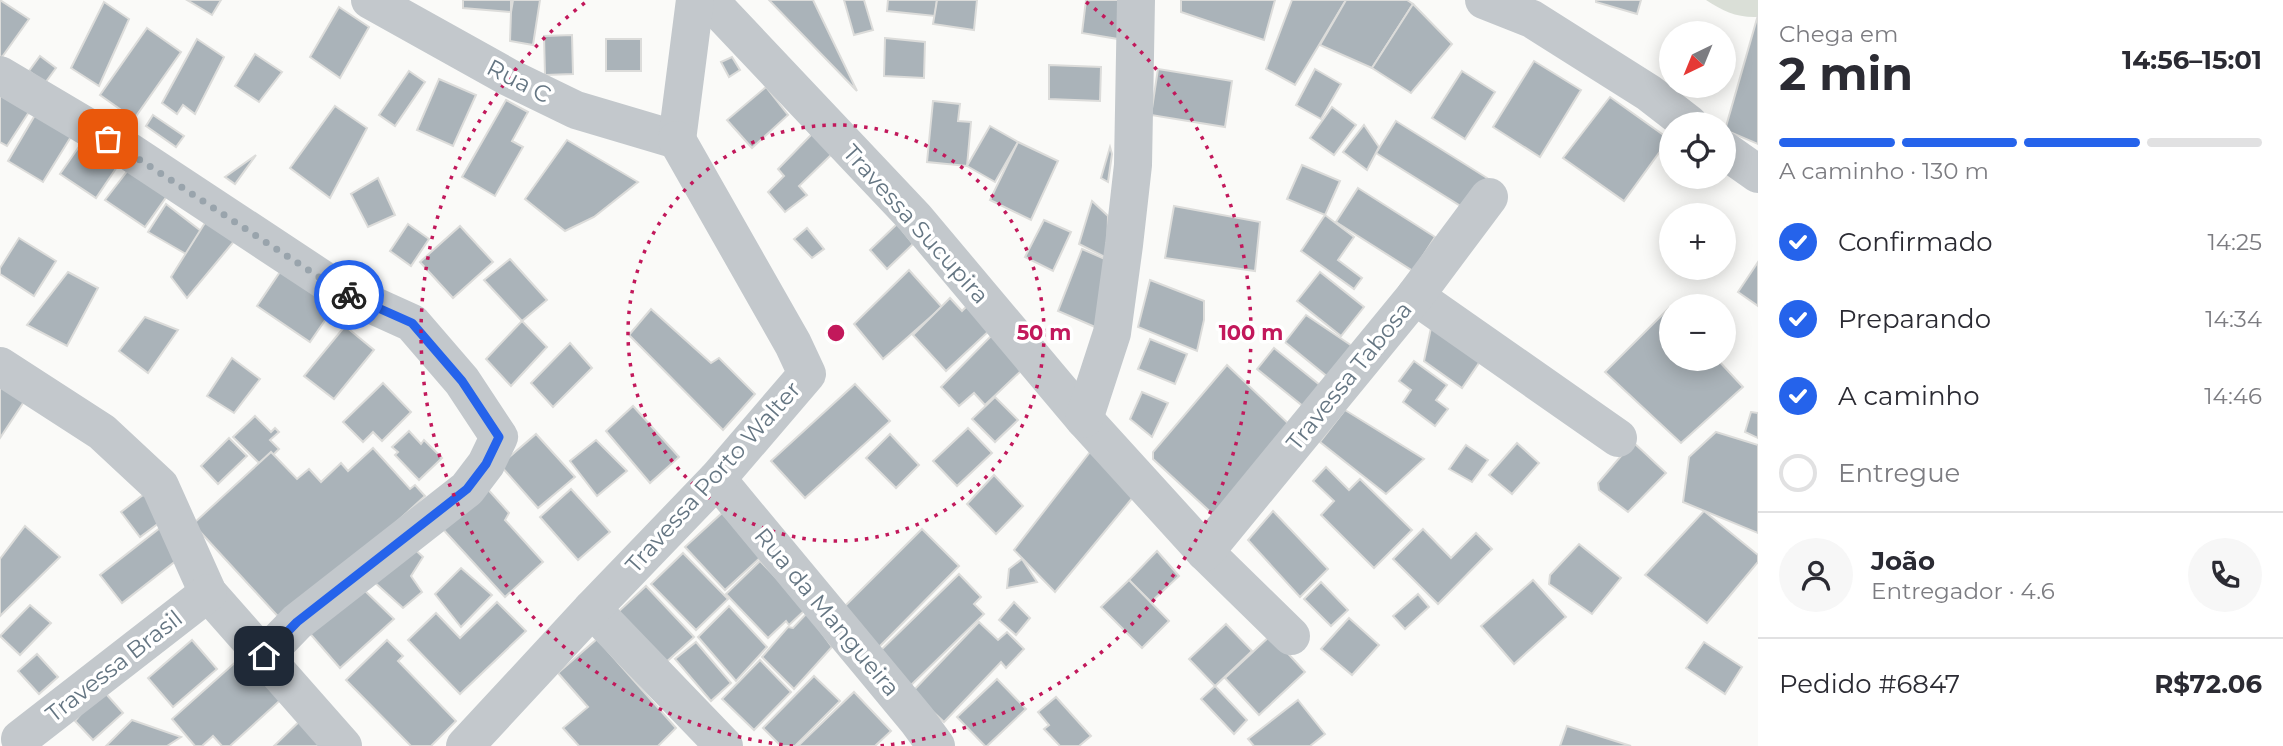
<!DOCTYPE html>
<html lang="pt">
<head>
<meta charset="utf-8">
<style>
  :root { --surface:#fff; --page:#f7f7f7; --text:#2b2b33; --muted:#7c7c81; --line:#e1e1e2; --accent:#2563eb }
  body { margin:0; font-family:Montserrat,sans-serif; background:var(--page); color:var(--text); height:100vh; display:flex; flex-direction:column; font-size:26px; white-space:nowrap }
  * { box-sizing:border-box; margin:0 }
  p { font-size:23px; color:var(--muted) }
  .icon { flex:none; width:38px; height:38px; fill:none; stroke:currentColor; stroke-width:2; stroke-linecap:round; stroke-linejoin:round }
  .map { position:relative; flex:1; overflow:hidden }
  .panel { display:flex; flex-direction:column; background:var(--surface); width:525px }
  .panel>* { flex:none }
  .needle { width:46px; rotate:223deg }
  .buttons { position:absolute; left:1659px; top:21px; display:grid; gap:14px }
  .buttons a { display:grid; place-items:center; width:77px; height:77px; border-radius:50%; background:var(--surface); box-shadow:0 4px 18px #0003; font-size:35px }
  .pin { position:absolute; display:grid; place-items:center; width:60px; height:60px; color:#fff; margin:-30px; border-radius:14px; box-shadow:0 4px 10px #0006 }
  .courier { position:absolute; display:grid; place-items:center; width:70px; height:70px; margin:-35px; border:5px solid #2563eb; border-radius:50%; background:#fff; color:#222; box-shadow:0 2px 9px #0007 }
  .head em { font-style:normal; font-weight:700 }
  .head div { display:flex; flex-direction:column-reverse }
  .head { display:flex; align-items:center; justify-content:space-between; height:119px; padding:0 21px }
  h1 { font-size:46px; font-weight:700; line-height:52px }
  .bar { display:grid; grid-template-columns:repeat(4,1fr); gap:10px 7px; align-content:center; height:84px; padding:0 21px }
  .bar i { height:9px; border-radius:5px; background:var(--line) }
  .bar .current { background:var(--accent) }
  .bar p { grid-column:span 4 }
  .line { display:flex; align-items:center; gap:18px; padding:0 21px; border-top:2px solid var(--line) }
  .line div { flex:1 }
  .round { display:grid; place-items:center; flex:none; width:74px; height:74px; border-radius:37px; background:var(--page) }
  ol { padding:0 21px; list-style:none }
  li { display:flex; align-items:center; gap:21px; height:77px }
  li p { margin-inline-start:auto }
  li .icon { padding:7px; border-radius:50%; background:var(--accent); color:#fff; stroke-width:4 }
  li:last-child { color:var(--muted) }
  li i { width:38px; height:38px; border:4px solid var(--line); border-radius:50% }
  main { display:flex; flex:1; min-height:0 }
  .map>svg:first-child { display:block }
  .green { fill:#dadfd7 }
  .building { fill:#aab3b9; stroke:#dcdcda; stroke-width:2 }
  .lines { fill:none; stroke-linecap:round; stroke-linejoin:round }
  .minor { stroke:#c3c8cc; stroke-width:38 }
  .done { stroke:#99a4ac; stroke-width:7; stroke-dasharray:0 12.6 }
  .route { stroke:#2563eb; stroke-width:9 }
  .ring { fill:none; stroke:#c2185b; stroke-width:3.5; stroke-dasharray:3.5 7 }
  .labels { text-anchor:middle; stroke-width:7; stroke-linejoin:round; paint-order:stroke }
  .street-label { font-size:23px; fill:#657683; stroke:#fff }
  .centre { fill:#c2185b; stroke:#fff; stroke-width:3.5 }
  .ring-label { font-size:21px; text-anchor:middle; font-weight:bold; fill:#c2185b; stroke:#fff; stroke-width:7; stroke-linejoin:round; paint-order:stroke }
</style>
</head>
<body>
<main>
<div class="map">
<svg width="1758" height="746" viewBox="0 0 1758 746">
  <rect width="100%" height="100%" fill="#fafaf8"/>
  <!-- green -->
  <path class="green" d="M1706,0H1758V17C1737,18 1723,11 1706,0Z"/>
  <!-- building -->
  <g class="building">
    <polygon points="0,0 29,19 2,57 0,56"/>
    <polygon points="187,0 221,0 212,15"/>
    <polygon points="463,0 511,0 511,12 463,8"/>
    <polygon points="513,0 540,0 533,45 510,41 511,12"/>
    <polygon points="769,0 813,0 857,91"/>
    <polygon points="844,0 864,0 873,30 854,35"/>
    <polygon points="888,0 937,0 935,16 887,11"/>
    <polygon points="937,0 977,0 974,30 933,24"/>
    <polygon points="1086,0 1125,0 1118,39 1082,33"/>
    <polygon points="1181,0 1275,0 1264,40 1181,12"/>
    <polygon points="1292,0 1346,0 1295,85 1266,69"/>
    <polygon points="1346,0 1407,0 1413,4 1372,68 1320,45"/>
    <polygon points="1596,0 1641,0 1637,14 1596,2"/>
    <polygon points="104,2 129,19 99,86 71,68"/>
    <polygon points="1413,4 1452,44 1411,93 1372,68"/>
    <polygon points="339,7 369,27 340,78 310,57"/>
    <polygon points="1758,15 1758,144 1725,130"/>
    <polygon points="147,28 181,52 134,119 100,95"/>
    <polygon points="572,35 573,74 545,75 544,36"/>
    <polygon points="885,38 925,42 924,78 884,76"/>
    <polygon points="197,39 224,57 195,114 183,105 177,114 162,103"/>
    <rect x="606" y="39" width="35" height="32"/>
    <polygon points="255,54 282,72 259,102 235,86"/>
    <polygon points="40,56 56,68 45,83 29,71"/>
    <polygon points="732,57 740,70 729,77 721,62"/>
    <polygon points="1534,61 1581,90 1540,157 1493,127"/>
    <polygon points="1049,65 1101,67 1100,101 1049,99"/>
    <polygon points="1158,69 1232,81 1225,127 1151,115"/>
    <polygon points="1315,69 1341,84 1321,119 1296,105"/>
    <polygon points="409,71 425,82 395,126 379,115"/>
    <polygon points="1462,71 1495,92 1465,139 1432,118"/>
    <polygon points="439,79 476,95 453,146 417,130"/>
    <polygon points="766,87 788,115 752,148 727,120"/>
    <polygon points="0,93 29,112 7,146 0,142"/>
    <polygon points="1610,97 1669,139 1624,201 1563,158"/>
    <polygon points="506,100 528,112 512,141 523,147 495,196 462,177"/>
    <polygon points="933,101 960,104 958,121 971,122 967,166 927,162"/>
    <polygon points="41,105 77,127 43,182 8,161"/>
    <polygon points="335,106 367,128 330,198 290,168"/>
    <polygon points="1332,107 1356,125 1334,155 1310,138"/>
    <polygon points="153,115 184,136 176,147 146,126"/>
    <polygon points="1396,121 1487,178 1467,210 1376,153"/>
    <polygon points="1364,125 1379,147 1367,170 1343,152"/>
    <polygon points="990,126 1018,142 995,182 967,166"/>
    <polygon points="813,133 833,153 799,186 807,195 785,212 768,192 784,176 778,169"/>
    <polygon points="85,138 121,161 96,198 60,174"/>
    <polygon points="567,140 638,182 594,217 565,231 525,199"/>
    <polygon points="1018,142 1058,161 1031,220 990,200"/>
    <polygon points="1110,147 1112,154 1108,182 1101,178"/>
    <polygon points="256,155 235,184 225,177"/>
    <polygon points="135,161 174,186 145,227 105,200"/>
    <polygon points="1302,165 1340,181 1325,215 1287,199"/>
    <polygon points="378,178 395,215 368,227 351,194"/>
    <polygon points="1358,188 1435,237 1413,271 1336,222"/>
    <polygon points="1092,201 1108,216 1107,258 1079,244"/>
    <polygon points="166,204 201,231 186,254 148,232"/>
    <polygon points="1174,206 1260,222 1255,271 1165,258"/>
    <polygon points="1325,215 1354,237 1338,260 1362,278 1354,289 1301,251"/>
    <polygon points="208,218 240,234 187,298 171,277"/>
    <polygon points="1044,220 1071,232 1053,271 1025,257"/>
    <polygon points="408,224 429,239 411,266 390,251"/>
    <polygon points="897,224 913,244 887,269 870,250"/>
    <polygon points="460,226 493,262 453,298 420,262"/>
    <polygon points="807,228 824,249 812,258 794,239"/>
    <polygon points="19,238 56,261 34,296 0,274 0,268"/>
    <polygon points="1082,249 1114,263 1102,330 1058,311"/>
    <polygon points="510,259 547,300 522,321 484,280"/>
    <polygon points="1758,262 1758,306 1738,292"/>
    <polygon points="284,266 337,303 310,342 257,306"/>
    <polygon points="909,270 942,307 883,359 854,324"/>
    <polygon points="68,272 98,288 67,346 27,325"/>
    <polygon points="1320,272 1364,307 1341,336 1297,301"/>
    <polygon points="1150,280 1204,301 1204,320 1197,351 1138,327"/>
    <polygon points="950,298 962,311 970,303 991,329 946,371 913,335"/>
    <polygon points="1669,308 1671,310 1671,359 1717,359 1743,387 1681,443 1605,372"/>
    <polygon points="651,309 711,363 719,358 755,394 723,430 629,335"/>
    <polygon points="1306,315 1358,350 1334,382 1285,342"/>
    <polygon points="145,317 178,330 148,373 119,351"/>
    <polygon points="522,321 547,347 511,386 486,359"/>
    <polygon points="1432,323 1485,354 1462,388 1424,361"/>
    <polygon points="345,326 374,350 334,399 304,376"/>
    <polygon points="993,334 1023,369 985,405 974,393 959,406 941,387"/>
    <polygon points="1150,339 1187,354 1175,384 1138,369"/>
    <polygon points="570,343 592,368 553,407 531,383"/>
    <polygon points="1274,348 1326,390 1309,411 1257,369"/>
    <polygon points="232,358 260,379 234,413 207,396"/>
    <polygon points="1414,361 1447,385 1436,400 1448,409 1435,426 1403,402 1411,390 1399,381"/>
    <polygon points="1227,365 1292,427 1217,518 1153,459 1153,452"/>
    <polygon points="383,383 411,412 382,441 373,432 363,442 343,422"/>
    <polygon points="0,384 25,400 0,438"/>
    <polygon points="855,384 890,421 805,498 771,461"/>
    <polygon points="1142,392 1168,403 1152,437 1130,419"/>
    <polygon points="995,397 1018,420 995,442 972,419"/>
    <polygon points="633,406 679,457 650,483 606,431"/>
    <polygon points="1345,410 1424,459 1386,494 1320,442"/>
    <polygon points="1751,412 1758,413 1758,438 1745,432"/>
    <polygon points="255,416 271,432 275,428 279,432 270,440 279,449 262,466 233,437"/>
    <polygon points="968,428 992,453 957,486 933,461"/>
    <polygon points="409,431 421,444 424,440 442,458 419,480 395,455 398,452 392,447"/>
    <polygon points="1716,432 1758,445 1758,533 1683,502 1689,457"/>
    <polygon points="536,434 575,477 538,508 500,465"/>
    <polygon points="890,434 919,465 896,488 866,458"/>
    <polygon points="229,438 247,456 218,484 201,466"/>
    <polygon points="596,440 627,471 597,496 570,461"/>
    <polygon points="1633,442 1666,473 1628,512 1599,490 1598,483"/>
    <polygon points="1517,443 1539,463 1512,494 1489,475"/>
    <polygon points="1466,445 1488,460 1472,482 1449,469"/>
    <polygon points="373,448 410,489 415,485 425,496 285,624 193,524 271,452 297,479 309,469 321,482 341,463 348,471"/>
    <polygon points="1090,452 1134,496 1055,592 1014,550"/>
    <polygon points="1326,467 1349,490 1360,479 1412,530 1374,568 1321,515 1334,501 1313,481"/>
    <polygon points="994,475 1023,506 996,534 967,504"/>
    <polygon points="484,485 509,513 505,520 543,562 505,597 440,526"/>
    <polygon points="152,488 171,514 140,537 121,512"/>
    <polygon points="571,489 610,532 578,560 540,517"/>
    <polygon points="1273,511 1328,569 1300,597 1248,540"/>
    <polygon points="1704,511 1758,555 1758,562 1707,623 1645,575"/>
    <polygon points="722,513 762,556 725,590 685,547"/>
    <polygon points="25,526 60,557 0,616 0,559"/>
    <polygon points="160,528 182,556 122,603 100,575"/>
    <polygon points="922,529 959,566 879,647 841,610"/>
    <polygon points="1423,529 1451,558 1476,533 1492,549 1438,604 1393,559"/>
    <polygon points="1579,544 1621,578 1592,614 1549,584 1550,575"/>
    <polygon points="410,545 423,557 411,576 422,592 403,608 372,580"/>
    <polygon points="1157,551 1179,576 1151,602 1129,580"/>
    <polygon points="683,553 728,599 696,630 651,584"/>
    <polygon points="1022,559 1037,582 1007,588 1009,569"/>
    <polygon points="760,561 806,609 789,625 786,621 768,638 726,594"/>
    <polygon points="461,568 492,595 461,627 435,594"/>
    <polygon points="959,574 981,597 974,604 984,614 908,688 876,655"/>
    <polygon points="1129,580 1169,621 1142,648 1101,607"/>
    <polygon points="1533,580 1566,617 1514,664 1481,626"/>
    <polygon points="1321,582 1348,610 1331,626 1304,599"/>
    <polygon points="646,586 694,637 664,664 616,614"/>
    <polygon points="361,587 394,619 340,668 306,629"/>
    <polygon points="1418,594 1429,607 1405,629 1393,616"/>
    <polygon points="497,602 526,631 460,694 408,640 436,613 460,638"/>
    <polygon points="1014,602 1030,618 1016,635 999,620"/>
    <polygon points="30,605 51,623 20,655 0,636"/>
    <polygon points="729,606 767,647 736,681 698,637"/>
    <polygon points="807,613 832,647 794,689 762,657 788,627 793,628"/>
    <polygon points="1349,618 1379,645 1352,675 1321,649"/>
    <polygon points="979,622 998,640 1007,632 1024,649 1006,668 1001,662 944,722 912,692"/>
    <polygon points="1226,624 1252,651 1215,686 1189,659"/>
    <polygon points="1271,635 1305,672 1259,715 1225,678"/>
    <polygon points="597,639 676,728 658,746 579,746 563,728 588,707 558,673"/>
    <polygon points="192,640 217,669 173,707 148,678"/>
    <polygon points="387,640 403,656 398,661 456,721 431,746 411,746 346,680"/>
    <polygon points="696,642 731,683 711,701 675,659"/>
    <polygon points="1704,642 1742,667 1725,694 1686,668"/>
    <polygon points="248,651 287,694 230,746 222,746 213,736 202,746 195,746 172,719"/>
    <polygon points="37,654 58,677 39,694 18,671"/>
    <polygon points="760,660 791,692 754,730 722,699"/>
    <polygon points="814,676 840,701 795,746 781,746 763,728"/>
    <polygon points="997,679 1026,709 987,746 985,746 957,717"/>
    <polygon points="99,686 123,713 93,740 75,721 81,714"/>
    <polygon points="1215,686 1247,720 1234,734 1201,699"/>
    <polygon points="854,692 891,731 875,746 798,746"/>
    <polygon points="1056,697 1091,736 1079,746 1060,746 1044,729 1049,725 1038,712"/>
    <polygon points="1298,700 1325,734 1310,746 1254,746 1248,739"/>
    <polygon points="307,714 338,746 274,746"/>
    <polygon points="132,720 181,737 167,746 106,746"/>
    <polygon points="1567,726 1631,746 1560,746"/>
  </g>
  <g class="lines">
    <!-- minor -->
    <g class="minor">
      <polyline points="370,0 508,77 576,110 677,140"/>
      <polyline points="709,0 915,218 1084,419 1205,552 1291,636"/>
      <polyline points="1484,0 1532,19 1649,93 1689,124"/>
      <polyline points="0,75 130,152 339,290 412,323 462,381 499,437 486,464 467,489 297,622 264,656"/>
      <polyline points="677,140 695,0"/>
      <polyline points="1724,150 1758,174"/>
      <polyline points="1415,296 1618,438"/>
      <polyline points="0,366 102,432 160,486 208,593 343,746"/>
      <polyline points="1084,419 1112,333 1124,245 1133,165 1136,0"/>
      <polyline points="717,479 917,720 936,746"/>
      <polyline points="1205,552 1415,296 1489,197"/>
      <polyline points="592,609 724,746"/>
      <polyline points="20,739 208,593"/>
      <polyline points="465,746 592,609 717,479 807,374 793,344 677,140"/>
    </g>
  </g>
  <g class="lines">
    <!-- done -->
    <polyline class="done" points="108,139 339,290 349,295"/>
    <!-- route -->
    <polyline class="route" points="264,656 297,622 467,489 486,464 499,437 462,381 412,323 349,295"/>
  </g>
  <!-- distance rings -->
  <g class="ring">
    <circle cx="836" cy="333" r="208"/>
    <path d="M793 746A415 415 0 0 1 586 2M1086 2A415 415 0 0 1 879 746"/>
  </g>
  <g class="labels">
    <!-- street labels -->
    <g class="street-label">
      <text transform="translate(519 81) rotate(27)" y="8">Rua C</text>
      <text transform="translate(916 224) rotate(48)" y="8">Travessa Sucupira</text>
      <text transform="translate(1349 376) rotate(-51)" y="8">Travessa Tabosa</text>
      <text transform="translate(713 477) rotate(-48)" y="8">Travessa Porto Walter</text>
      <text transform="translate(827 612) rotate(50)" y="8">Rua da Mangueira</text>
      <text transform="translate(114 666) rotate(-38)" y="8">Travessa Brasil</text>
    </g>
  </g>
  <circle cx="836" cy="333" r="10" class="centre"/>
  <g class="ring-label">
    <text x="1044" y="340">50 m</text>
    <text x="1251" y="340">100 m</text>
  </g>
</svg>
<div class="buttons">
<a><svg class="needle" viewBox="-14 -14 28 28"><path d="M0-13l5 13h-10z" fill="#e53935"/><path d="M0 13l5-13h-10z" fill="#7c7c81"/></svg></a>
<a><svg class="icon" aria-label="locate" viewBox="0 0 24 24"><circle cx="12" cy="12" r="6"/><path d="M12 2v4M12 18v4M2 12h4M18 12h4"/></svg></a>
<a>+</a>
<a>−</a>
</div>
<div class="pin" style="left:108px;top:139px;background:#ea580c"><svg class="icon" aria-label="bag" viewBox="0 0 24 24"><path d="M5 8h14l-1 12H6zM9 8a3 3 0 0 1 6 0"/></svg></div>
<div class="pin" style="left:264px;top:656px;background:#1f2937"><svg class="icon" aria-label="home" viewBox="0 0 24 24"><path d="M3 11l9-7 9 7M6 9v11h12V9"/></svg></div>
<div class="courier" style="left:349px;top:295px"><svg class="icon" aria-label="bike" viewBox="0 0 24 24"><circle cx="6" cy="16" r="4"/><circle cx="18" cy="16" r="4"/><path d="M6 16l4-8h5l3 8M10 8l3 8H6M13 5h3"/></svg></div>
</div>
<section class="panel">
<div class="head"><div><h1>2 min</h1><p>Chega em</p></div><em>14:56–15:01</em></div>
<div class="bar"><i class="current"></i><i class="current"></i><i class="current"></i><i></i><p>A caminho · 130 m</p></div>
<ol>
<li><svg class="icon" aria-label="check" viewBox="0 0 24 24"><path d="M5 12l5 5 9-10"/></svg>Confirmado<p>14:25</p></li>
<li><svg class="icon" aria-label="check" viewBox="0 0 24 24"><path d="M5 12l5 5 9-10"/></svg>Preparando<p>14:34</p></li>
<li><svg class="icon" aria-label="check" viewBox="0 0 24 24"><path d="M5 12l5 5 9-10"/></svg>A caminho<p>14:46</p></li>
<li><i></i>Entregue</li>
</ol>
<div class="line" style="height:126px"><a class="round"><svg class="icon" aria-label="person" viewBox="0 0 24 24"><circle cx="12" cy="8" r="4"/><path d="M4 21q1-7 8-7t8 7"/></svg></a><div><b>João</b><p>Entregador · 4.6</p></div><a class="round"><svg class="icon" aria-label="phone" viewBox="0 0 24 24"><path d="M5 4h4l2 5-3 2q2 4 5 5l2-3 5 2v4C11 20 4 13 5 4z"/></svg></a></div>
<div class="line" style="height:91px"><div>Pedido #6847</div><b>R$72.06</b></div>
</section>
</main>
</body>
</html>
